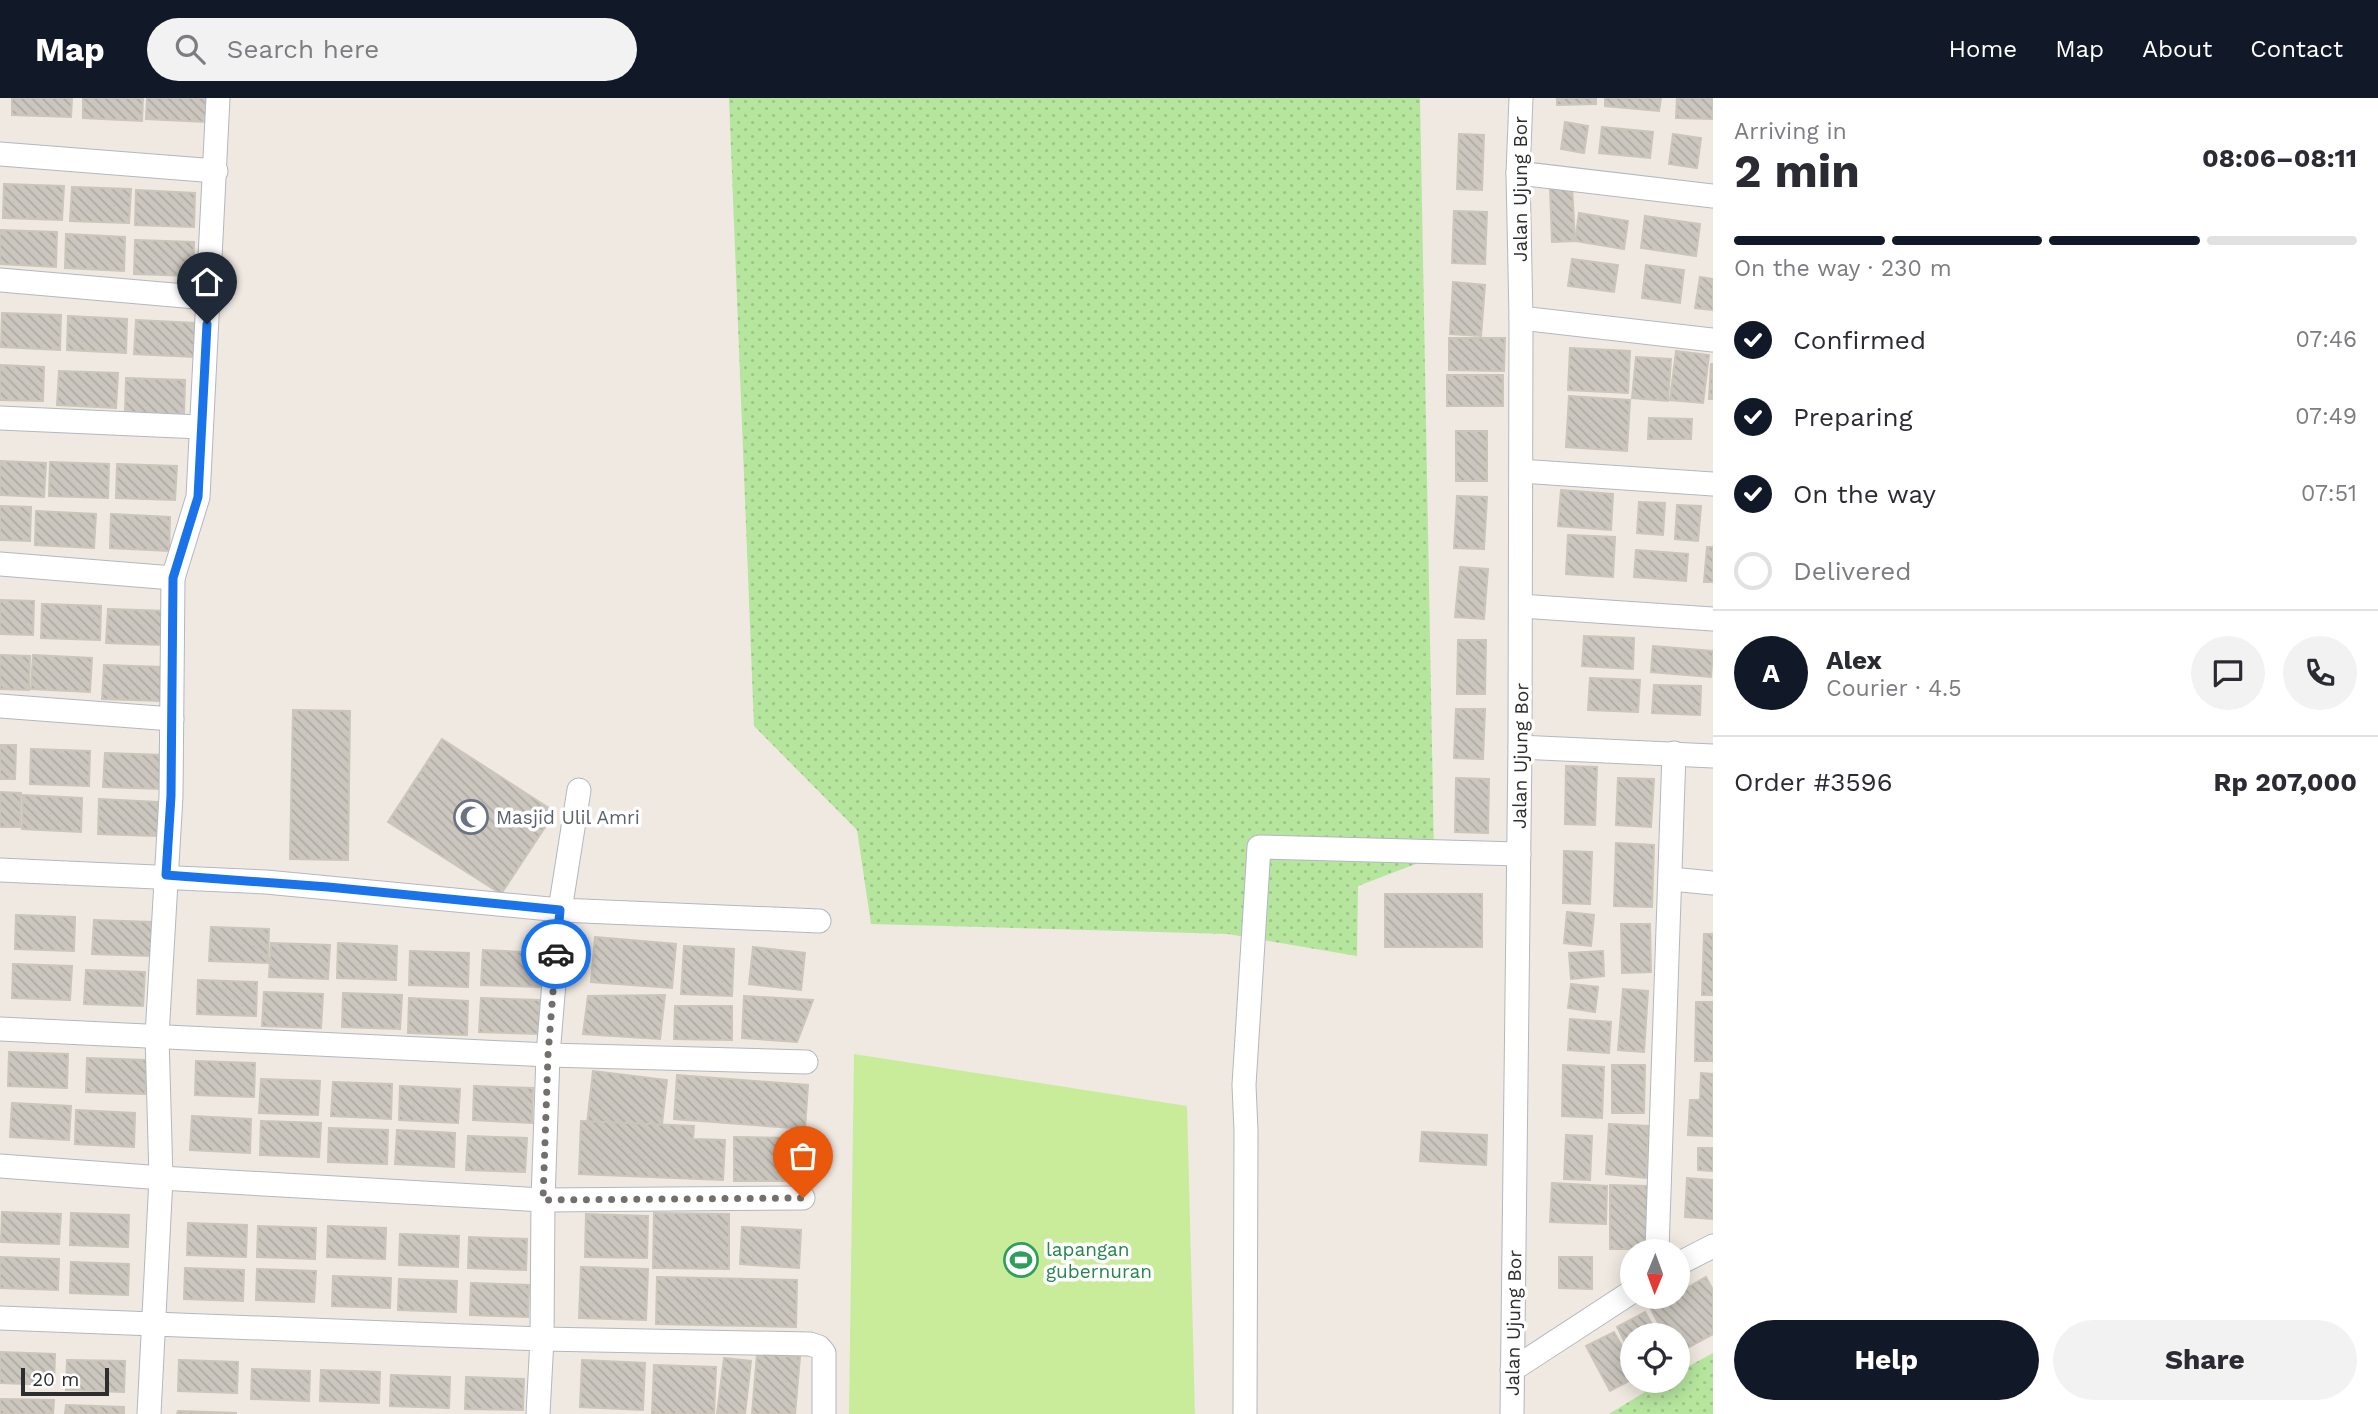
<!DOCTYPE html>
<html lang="en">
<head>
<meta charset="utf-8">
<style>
  :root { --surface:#fff; --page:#f2f2f3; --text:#2b2b33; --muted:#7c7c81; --line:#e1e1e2; --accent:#111827 }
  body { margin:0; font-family:"Work Sans",sans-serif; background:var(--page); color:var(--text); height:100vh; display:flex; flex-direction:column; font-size:26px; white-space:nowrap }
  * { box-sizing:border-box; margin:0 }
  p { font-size:23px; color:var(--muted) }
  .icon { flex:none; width:38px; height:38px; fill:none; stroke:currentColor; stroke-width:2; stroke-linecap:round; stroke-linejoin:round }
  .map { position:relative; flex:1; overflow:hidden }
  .side { display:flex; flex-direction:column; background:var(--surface); width:665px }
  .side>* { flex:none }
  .needle { width:46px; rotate:181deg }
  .buttons { position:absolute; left:1620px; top:1141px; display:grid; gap:14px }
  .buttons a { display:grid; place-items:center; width:70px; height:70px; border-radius:50%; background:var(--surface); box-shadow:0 4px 18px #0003; font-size:35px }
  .scale { position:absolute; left:21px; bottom:18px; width:88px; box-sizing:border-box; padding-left:7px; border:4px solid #2e2e2e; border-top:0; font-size:19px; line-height:24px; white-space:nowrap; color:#2e2e2e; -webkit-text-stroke:5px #fff; paint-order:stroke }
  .pin { position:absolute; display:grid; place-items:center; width:60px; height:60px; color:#fff; margin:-72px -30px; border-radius:50% 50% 50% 0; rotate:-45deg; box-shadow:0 0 7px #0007 }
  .pin .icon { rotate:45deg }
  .courier { position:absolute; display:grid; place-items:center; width:70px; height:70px; margin:-35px; border:5px solid #1a73e8; border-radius:50%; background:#fff; color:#222; box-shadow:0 2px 9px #0007 }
  .headline em { font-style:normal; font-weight:700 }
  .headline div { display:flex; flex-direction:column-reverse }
  .headline { display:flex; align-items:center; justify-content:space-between; height:119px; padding:0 21px }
  h1 { font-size:46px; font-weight:700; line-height:52px }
  .bar { display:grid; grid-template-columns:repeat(4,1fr); gap:10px 7px; align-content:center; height:84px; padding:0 21px }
  .bar i { height:9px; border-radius:5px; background:var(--line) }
  .bar .on { background:var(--accent) }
  .bar p { grid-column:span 4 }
  .line { display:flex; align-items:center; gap:18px; padding:0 21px; border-top:2px solid var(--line) }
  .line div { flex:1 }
  .round { display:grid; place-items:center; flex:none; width:74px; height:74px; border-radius:37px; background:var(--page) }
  ol { padding:0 21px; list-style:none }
  li { display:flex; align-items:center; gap:21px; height:77px }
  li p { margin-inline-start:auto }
  li .icon { padding:7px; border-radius:50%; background:var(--accent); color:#fff; stroke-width:4 }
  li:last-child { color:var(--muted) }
  li i { width:38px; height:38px; border:4px solid var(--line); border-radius:50% }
  .button { display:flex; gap:14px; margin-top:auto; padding:14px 21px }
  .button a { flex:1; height:80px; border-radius:42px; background:var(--accent); color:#fff; font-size:28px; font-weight:700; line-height:80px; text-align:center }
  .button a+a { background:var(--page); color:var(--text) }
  header { display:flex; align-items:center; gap:42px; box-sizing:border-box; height:98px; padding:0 35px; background:var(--accent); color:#fff }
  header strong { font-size:33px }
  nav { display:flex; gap:38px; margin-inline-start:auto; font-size:24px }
  .search { width:490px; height:63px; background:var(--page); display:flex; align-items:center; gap:18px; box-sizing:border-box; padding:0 24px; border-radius:38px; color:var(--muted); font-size:26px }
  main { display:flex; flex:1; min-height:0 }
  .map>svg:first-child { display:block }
  .green { fill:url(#green-dots) }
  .pitch { fill:#c9ec9a }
  .building { fill:url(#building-back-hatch); stroke:#cbc5ba; stroke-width:2 }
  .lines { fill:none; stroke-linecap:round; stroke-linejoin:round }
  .minor-casing { stroke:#b4b7c1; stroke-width:25 }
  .minor { stroke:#fff; stroke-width:23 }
  .done { stroke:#726f6d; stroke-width:7; stroke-dasharray:0 12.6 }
  .route { stroke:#1a73e8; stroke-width:9 }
  .labels { text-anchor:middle; stroke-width:7; stroke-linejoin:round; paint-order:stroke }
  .street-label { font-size:19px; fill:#2e2e2e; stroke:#fff }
  .worship-label { font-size:19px; fill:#5b616d; stroke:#fff; text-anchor:start }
  .leisure-label { font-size:19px; fill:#27864d; stroke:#fff; text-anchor:start }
</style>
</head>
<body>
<header>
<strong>Map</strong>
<div class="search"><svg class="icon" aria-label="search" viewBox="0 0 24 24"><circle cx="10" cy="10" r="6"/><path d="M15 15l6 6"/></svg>Search here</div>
<nav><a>Home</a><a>Map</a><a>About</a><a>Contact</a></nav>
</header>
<main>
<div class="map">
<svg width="1713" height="1316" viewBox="0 0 1713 1316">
  <defs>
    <pattern id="green-dots" width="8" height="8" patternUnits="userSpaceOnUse" patternTransform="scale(1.75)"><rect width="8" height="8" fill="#b6e59e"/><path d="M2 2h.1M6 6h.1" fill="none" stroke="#9dc588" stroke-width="1.8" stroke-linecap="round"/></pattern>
    <pattern id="building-back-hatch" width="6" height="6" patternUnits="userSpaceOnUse" patternTransform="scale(1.75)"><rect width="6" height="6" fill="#cbc7bf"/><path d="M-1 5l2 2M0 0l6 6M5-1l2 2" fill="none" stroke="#afaba4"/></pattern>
  </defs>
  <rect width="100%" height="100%" fill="#efe9e1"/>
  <!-- green -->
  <g class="green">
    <polygon points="729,0 1420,0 1434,759 1358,788 1357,858 1228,836 871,826 857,732 754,628"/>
    <polygon points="1713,1255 1713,1316 1609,1316 1663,1283 1678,1283 1678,1274"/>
  </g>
  <!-- pitch -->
  <polygon class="pitch" points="854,956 1187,1008 1195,1316 849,1316"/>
  <!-- building -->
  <g class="building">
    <polygon points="12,0 72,0 71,19 12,17"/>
    <polygon points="83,0 143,0 142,23 83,20"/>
    <polygon points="147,0 206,0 206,24 146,21"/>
    <polygon points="1557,0 1596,0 1596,6 1557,7"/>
    <polygon points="1605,0 1661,0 1659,13 1605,8"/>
    <polygon points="1677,0 1713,0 1713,21 1676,20"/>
    <polygon points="1565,24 1588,28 1584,55 1561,51"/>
    <polygon points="1602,29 1653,34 1650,60 1599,55"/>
    <polygon points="1459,36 1484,37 1482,92 1457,91"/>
    <polygon points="1673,36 1701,40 1697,70 1669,66"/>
    <polygon points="4,86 64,88 62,122 3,120"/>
    <polygon points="1572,88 1575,143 1552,144 1550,89"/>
    <polygon points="72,89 131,91 129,125 70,123"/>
    <polygon points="136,92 195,95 194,129 135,127"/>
    <polygon points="1454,113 1487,114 1485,166 1452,165"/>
    <polygon points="1579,115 1628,123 1624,151 1575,143"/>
    <polygon points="1645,118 1700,126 1696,158 1641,150"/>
    <polygon points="0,132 57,134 56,169 0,166"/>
    <polygon points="66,136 125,139 124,173 65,170"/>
    <polygon points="135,142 194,144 193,178 134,176"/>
    <polygon points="1572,161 1618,167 1614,194 1568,188"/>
    <polygon points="1646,167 1684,172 1680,205 1642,200"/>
    <polygon points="1700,179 1713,181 1713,212 1695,210"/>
    <polygon points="1453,184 1485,187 1481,238 1450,236"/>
    <polygon points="2,215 61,217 60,252 1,249"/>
    <polygon points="68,218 127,221 126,255 67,252"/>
    <polygon points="136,222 195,225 194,259 134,256"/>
    <polygon points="1449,240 1505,240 1504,273 1449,272"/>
    <polygon points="1570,250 1630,253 1628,295 1568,292"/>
    <polygon points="1676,253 1709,257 1703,305 1670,302"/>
    <polygon points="1636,259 1671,261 1668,303 1632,300"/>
    <polygon points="1711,266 1713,266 1713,301 1709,301"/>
    <polygon points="0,267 44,269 43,303 0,302"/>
    <polygon points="59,273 118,275 116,310 57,307"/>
    <rect x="1447" y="277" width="56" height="31"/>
    <polygon points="126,280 185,282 184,316 125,314"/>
    <polygon points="1569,298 1630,302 1627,353 1566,349"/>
    <polygon points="1649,320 1692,321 1691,341 1648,341"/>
    <rect x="1456" y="333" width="31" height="50"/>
    <polygon points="0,363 46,365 44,399 0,397"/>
    <polygon points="50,364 109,366 108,400 49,398"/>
    <polygon points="117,366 177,368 175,402 116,400"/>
    <polygon points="1561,392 1613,396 1611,432 1558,428"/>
    <polygon points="1457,398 1487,399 1484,451 1454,450"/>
    <polygon points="1639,404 1665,405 1663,437 1637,435"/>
    <polygon points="1677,407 1701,408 1698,443 1675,441"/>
    <polygon points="0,408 31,409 30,443 0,442"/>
    <polygon points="36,413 96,416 94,450 35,447"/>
    <polygon points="111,416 170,419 169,453 110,450"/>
    <polygon points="1568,437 1615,439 1613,479 1566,476"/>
    <polygon points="1707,449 1713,449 1713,484 1704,484"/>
    <polygon points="1636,452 1688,456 1686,483 1634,479"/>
    <polygon points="1460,469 1488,471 1484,521 1455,519"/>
    <polygon points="0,502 34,503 33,537 0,536"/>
    <polygon points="42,506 101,508 100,542 41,540"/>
    <polygon points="108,511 167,513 166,547 106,545"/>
    <polygon points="1584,538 1634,540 1633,571 1582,568"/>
    <polygon points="1458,542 1486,542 1485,596 1457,596"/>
    <polygon points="1653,548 1713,553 1711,579 1651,574"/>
    <polygon points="0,557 30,558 29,592 0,591"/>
    <polygon points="33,557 92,560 90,594 31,591"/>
    <polygon points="104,567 163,569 161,603 102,601"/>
    <polygon points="1590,580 1640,582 1638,614 1588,612"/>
    <polygon points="1654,587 1701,588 1700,617 1652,615"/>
    <polygon points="1456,611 1485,611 1483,661 1454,660"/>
    <polygon points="293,612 350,613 348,762 290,761"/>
    <polygon points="442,641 555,714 501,796 388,724"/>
    <polygon points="0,647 16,647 15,681 0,681"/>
    <polygon points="31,651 90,653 89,688 30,686"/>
    <polygon points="105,655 164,657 162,691 103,689"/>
    <polygon points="1566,668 1597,669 1595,727 1565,726"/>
    <polygon points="1456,680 1489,681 1488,735 1455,734"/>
    <polygon points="1618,680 1654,681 1651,729 1616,727"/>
    <polygon points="0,694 21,695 20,729 0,729"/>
    <polygon points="23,697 82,700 81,734 22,731"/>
    <polygon points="99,701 158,704 157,738 98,736"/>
    <polygon points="1616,745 1654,747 1652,809 1614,808"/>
    <polygon points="1564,753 1592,754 1590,806 1563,805"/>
    <rect x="1385" y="796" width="97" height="53"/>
    <polygon points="1567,814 1594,817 1591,848 1564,845"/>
    <polygon points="16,817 75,819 74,853 15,851"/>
    <polygon points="94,822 153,824 151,858 92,856"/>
    <polygon points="1621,826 1650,826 1651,874 1622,875"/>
    <polygon points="211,829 269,831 268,865 209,863"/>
    <polygon points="1704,836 1713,836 1713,897 1702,897"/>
    <polygon points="595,839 676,846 672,890 591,884"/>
    <polygon points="271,845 330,847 328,881 269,879"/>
    <polygon points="338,845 397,848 396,882 337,880"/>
    <polygon points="684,848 734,851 732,898 681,896"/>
    <polygon points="753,849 805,855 801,892 749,886"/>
    <polygon points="483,852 542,855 541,889 481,887"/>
    <polygon points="410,853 469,855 468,889 409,887"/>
    <polygon points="1603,853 1604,878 1571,881 1569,855"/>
    <polygon points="13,866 72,868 70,902 12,900"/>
    <polygon points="86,872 145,874 143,908 84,906"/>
    <polygon points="198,882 257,884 256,918 197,916"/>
    <polygon points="1571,886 1598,889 1595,914 1568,910"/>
    <polygon points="1623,891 1648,893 1644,954 1618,952"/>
    <polygon points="264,894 323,896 321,930 262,928"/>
    <polygon points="343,895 402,897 400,931 342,929"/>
    <polygon points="665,897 660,941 583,936 588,898"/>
    <polygon points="744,898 813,902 797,944 742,940"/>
    <polygon points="409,900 468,903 467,937 408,935"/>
    <polygon points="481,900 540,902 538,936 479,934"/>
    <polygon points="1696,904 1713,904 1713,963 1695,963"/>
    <polygon points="675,908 732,908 732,942 674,941"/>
    <polygon points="1570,921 1611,924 1609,955 1568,952"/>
    <polygon points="9,954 68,956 67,990 8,988"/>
    <polygon points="87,960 147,962 145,996 86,994"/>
    <polygon points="196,963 255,965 254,999 195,997"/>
    <polygon points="1563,967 1604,969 1602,1020 1562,1018"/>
    <polygon points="1612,967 1645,967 1644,1015 1612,1015"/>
    <polygon points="593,973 667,982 661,1035 587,1026"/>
    <polygon points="1701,975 1713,976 1713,1038 1688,1037 1690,1002 1700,1002"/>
    <polygon points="677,977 808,987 805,1031 674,1021"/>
    <polygon points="261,981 320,983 318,1017 259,1015"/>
    <polygon points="333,984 392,986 391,1021 331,1018"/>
    <polygon points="400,988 460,991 458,1025 399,1022"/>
    <polygon points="474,988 533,990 532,1025 473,1022"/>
    <polygon points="12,1005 71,1008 69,1042 10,1039"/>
    <polygon points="76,1012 135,1015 134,1049 75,1046"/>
    <polygon points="192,1018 251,1021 250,1055 190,1052"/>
    <polygon points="261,1023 321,1025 319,1059 260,1057"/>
    <polygon points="581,1023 694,1028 693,1041 725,1042 723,1082 579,1076"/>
    <polygon points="1609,1026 1649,1028 1646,1080 1606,1076"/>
    <polygon points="329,1030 388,1032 387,1066 328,1064"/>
    <polygon points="397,1032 455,1035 454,1069 395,1066"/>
    <polygon points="1422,1034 1487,1037 1486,1067 1420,1063"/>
    <polygon points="1566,1037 1592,1038 1590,1082 1564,1081"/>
    <polygon points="468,1038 527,1040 525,1074 466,1072"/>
    <polygon points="734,1039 797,1040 796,1083 734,1083"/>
    <polygon points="1698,1050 1713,1050 1713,1073 1698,1072"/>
    <polygon points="1687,1080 1713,1082 1713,1121 1685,1119"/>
    <polygon points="1552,1085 1607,1088 1606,1126 1550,1124"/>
    <polygon points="1610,1087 1649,1088 1648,1151 1610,1151"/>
    <polygon points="2,1114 61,1116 59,1146 1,1144"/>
    <polygon points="71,1115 129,1117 128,1149 70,1147"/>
    <polygon points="654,1115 729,1116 729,1171 653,1170"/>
    <polygon points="586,1116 648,1118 647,1160 585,1159"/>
    <polygon points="188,1125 247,1127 246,1159 187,1157"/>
    <polygon points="258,1128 316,1130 315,1161 257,1159"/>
    <polygon points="328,1128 386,1130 385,1161 327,1159"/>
    <polygon points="742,1129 801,1132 799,1170 740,1166"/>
    <polygon points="400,1136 459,1138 458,1169 399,1167"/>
    <polygon points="469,1139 527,1141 526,1172 468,1170"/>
    <polygon points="0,1159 59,1161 58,1192 0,1190"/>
    <polygon points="1559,1159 1592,1159 1592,1191 1559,1190"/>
    <polygon points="71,1164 129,1166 128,1197 70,1195"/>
    <polygon points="581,1169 648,1171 646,1222 579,1220"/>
    <polygon points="185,1170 244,1172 243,1203 184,1201"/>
    <polygon points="257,1171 316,1173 314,1204 256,1202"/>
    <polygon points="333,1178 391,1180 390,1210 332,1208"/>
    <polygon points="657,1179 797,1182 796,1229 656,1226"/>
    <polygon points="1706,1179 1713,1192 1713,1236 1678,1255 1678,1237 1665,1237 1650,1210 1671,1199 1678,1199 1678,1195"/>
    <polygon points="399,1181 457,1183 456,1214 398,1212"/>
    <polygon points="471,1185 529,1187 528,1219 470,1217"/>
    <polygon points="1645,1214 1658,1237 1633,1237 1633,1259 1617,1229"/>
    <polygon points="1614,1234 1633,1269 1633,1281 1610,1293 1586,1248"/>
    <polygon points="0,1254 55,1256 54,1287 0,1285"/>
    <polygon points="757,1256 800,1259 795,1316 752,1316"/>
    <polygon points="724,1260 751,1263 745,1316 717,1316"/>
    <polygon points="67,1262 125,1263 124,1294 66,1292"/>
    <polygon points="179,1262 238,1264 237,1295 178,1293"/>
    <polygon points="582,1262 645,1265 643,1312 580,1309"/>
    <polygon points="654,1267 716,1269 714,1316 652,1316"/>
    <polygon points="252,1271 310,1273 309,1303 251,1301"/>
    <polygon points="321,1272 380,1274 379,1305 320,1303"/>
    <polygon points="391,1277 450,1279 449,1310 390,1308"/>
    <polygon points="466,1279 524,1281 523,1312 465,1311"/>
    <polygon points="0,1301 54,1302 53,1316 0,1316"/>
    <polygon points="66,1307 124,1309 124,1316 65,1316"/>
    <polygon points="178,1313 236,1315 236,1316 177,1316"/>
  </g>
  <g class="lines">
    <!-- minor casing -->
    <g class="minor-casing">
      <g id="minor">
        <polyline points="0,56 216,73"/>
        <polyline points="1518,75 1713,98"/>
        <polyline points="0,182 208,200"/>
        <polyline points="1521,220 1713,242"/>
        <polyline points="0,320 200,329"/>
        <polyline points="1521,373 1713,386"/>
        <polyline points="0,466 173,480 198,399 218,0"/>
        <polyline points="1521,508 1713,521"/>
        <polyline points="0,608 172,621"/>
        <polyline points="1520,649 1713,658"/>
        <polyline points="579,692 560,812 819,823"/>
        <polyline points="0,772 266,784 560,812 548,957 543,1102 803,1100"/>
        <polyline points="1671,781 1713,785"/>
        <polyline points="0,931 548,957 806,964"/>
        <polyline points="0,1068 149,1079"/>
        <polyline points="161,1080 543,1102 542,1241 810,1246 819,1249 824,1255 824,1316"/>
        <polyline points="1657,1153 1674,655"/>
        <polyline points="1678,1166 1713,1148"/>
        <polyline points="0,1220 542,1241 538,1316"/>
        <polyline points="1512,1272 1633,1193"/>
        <polyline points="149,1316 161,1080 157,938 171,698 173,480"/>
        <polyline points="1245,1316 1246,1033 1244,987 1259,749 1519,756"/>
        <polyline points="1512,1316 1520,649 1521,220 1518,75 1521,0"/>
      </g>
    </g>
    <!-- minor -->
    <use href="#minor" class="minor"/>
  </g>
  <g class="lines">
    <!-- done -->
    <polyline class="done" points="556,856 548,957 543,1102 803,1100"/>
    <!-- route -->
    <polyline class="route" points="207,226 198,399 173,480 171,698 166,777 328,789 560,812 556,856"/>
  </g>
  <!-- icons -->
  <defs>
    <g id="mosque-ring" transform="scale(1.75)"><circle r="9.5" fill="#fff" stroke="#6b7280" stroke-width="1.5"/><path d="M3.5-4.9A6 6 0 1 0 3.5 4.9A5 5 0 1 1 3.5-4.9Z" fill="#6b7280"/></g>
    <g id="stadium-ring" transform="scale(1.75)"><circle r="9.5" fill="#fff" stroke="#2e9e5b" stroke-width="1.5"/><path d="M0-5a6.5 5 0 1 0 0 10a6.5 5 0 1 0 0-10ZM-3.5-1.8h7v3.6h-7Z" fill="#2e9e5b"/></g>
  </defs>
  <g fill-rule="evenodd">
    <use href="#mosque-ring" x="471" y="719"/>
    <use href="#stadium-ring" x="1021" y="1162"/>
  </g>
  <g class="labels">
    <!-- street labels -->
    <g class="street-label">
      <text transform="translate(1520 91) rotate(-90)" y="7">Jalan Ujung Bor</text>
      <text transform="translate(1520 658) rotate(-89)" y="7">Jalan Ujung Bor</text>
      <text transform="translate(1513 1225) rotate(-89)" y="7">Jalan Ujung Bor</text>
    </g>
    <!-- worship labels -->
    <g class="worship-label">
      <text x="496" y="726">Masjid Ulil Amri</text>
    </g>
    <!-- leisure labels -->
    <g class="leisure-label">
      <text x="1046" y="1158">lapangan<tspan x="1046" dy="22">gubernuran</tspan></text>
    </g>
  </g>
</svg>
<div class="buttons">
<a><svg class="needle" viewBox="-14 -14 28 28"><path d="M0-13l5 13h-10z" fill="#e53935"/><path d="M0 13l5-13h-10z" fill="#7c7c81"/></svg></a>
<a><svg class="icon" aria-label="locate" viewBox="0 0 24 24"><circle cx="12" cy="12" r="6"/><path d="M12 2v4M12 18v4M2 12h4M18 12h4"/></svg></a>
</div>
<div class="scale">20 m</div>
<div class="pin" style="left:803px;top:1100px;background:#ea580c"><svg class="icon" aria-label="bag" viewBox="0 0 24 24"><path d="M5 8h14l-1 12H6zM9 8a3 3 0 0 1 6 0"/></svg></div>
<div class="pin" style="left:207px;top:226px;background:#1f2937"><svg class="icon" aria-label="home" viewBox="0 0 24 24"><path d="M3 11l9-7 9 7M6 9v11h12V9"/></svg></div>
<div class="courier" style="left:556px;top:856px"><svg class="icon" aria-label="car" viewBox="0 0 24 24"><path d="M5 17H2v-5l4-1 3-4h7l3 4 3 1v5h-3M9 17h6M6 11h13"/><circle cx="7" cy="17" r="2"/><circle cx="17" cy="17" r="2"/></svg></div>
</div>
<section class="side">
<div class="headline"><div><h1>2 min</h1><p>Arriving in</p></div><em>08:06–08:11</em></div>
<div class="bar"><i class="on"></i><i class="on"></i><i class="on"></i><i></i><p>On the way · 230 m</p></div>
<ol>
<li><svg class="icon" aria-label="check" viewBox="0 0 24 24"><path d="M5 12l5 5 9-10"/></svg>Confirmed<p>07:46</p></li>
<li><svg class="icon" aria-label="check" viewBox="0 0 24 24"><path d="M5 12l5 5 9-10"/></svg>Preparing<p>07:49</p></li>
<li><svg class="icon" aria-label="check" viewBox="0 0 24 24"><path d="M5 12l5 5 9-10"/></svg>On the way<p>07:51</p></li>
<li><i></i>Delivered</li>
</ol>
<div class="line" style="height:126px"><b class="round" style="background:var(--accent);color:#fff">A</b><div><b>Alex</b><p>Courier · 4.5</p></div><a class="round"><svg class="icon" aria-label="chat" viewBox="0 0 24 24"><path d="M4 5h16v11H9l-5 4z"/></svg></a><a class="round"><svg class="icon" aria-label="phone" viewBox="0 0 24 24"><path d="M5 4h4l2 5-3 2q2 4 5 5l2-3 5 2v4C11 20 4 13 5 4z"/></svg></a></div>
<div class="line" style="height:91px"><div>Order #3596</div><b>Rp 207,000</b></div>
<div class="button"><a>Help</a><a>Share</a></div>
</section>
</main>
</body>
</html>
